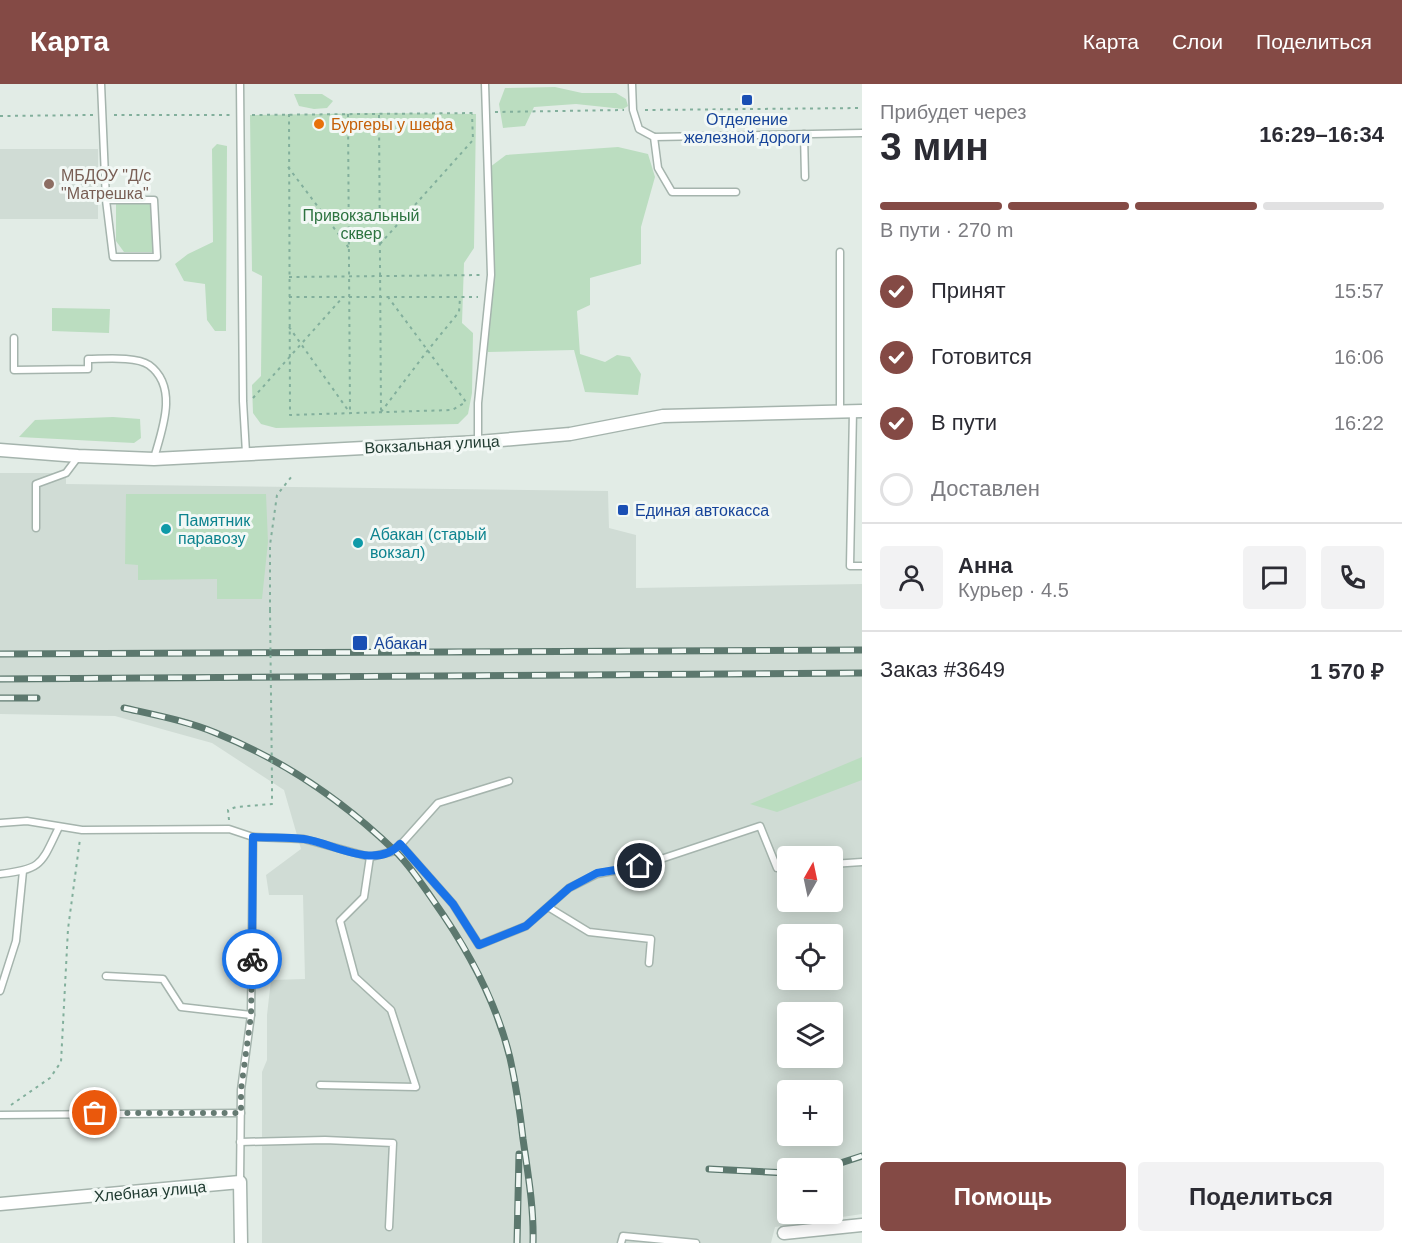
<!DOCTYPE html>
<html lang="ru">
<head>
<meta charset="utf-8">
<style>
  :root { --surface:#fff; --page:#f2f2f3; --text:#2b2b33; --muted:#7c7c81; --line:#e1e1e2; --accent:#844a45 }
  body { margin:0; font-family:Arial,sans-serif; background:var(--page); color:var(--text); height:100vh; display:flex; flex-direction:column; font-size:22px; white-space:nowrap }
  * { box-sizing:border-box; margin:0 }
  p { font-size:20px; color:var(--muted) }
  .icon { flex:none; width:33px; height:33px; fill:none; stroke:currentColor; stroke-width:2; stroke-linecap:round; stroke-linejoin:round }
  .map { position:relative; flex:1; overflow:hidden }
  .drawer { display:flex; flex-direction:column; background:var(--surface); width:540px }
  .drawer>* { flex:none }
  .needle { width:39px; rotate:9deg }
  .fabs { position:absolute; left:777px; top:762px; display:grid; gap:12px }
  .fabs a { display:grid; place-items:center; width:66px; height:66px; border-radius:6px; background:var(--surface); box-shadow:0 3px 15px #0003; font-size:30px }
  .pin { position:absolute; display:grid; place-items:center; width:51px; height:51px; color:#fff; margin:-26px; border:3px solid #fff; border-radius:50%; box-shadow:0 2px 6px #0007 }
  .courier { position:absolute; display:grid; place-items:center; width:60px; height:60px; margin:-30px; border:4px solid #1a73e8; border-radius:50%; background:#fff; color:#222; box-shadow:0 2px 8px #0007 }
  .overview em { font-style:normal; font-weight:600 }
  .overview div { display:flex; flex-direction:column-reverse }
  .overview { display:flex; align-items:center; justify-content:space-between; height:102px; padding:0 18px }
  h1 { font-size:39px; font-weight:600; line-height:45px }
  .bar { display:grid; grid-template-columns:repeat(4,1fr); gap:9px 6px; align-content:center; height:72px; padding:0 18px }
  .bar i { height:8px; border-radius:4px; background:var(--line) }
  .bar .on { background:var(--accent) }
  .bar p { grid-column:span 4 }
  .line { display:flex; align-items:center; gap:15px; padding:0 18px; border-top:2px solid var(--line) }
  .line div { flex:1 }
  .round { display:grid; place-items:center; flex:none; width:63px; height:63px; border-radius:6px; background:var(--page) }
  ol { padding:0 18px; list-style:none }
  li { display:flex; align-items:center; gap:18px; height:66px }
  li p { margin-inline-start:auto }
  li .icon { padding:6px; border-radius:50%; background:var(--accent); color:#fff; stroke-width:4 }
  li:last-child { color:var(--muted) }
  li i { width:33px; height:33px; border:3px solid var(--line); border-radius:50% }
  .action { display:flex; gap:12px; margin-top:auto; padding:12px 18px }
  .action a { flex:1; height:69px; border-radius:6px; background:var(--accent); color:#fff; font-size:24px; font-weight:600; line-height:69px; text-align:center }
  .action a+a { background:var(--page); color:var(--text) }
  header { display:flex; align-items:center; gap:36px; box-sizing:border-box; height:84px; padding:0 30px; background:var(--accent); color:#fff }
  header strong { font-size:28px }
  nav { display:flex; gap:33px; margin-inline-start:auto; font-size:21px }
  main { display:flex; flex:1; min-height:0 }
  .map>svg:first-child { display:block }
  .built { fill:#d0dcd5; fill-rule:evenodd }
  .green { fill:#bbddc0 }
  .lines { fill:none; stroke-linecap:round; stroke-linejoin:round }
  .lane-casing { stroke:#a5b4ad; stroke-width:9 }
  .street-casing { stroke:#a5b4ad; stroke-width:15 }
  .path { stroke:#82af9c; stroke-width:2; stroke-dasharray:3 4.5; stroke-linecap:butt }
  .lane { stroke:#fff; stroke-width:6 }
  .street { stroke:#fff; stroke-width:12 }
  .rail-casing { stroke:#5c786e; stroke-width:7 }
  .rail { stroke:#f2f8f5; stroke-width:4.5; stroke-dasharray:14; stroke-linecap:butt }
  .path-bridge { stroke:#82af9c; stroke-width:2; stroke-dasharray:3 4.5; stroke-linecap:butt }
  .done { stroke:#657a72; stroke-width:6; stroke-dasharray:0 10.8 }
  .route { stroke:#1a73e8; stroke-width:8 }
  .transit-dot { fill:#1a4fb4; stroke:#f2f8f5; stroke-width:2 }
  .food-dot { fill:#e8710a; stroke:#f2f8f5; stroke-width:2 }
  .education-dot { fill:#8d6e63; stroke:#f2f8f5; stroke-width:2 }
  .culture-dot { fill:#0f9aa8; stroke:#f2f8f5; stroke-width:2 }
  .labels { text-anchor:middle; stroke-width:6; stroke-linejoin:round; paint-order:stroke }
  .transit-label { font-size:16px; fill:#164399; stroke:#f2f8f5; text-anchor:start }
  .food-label { font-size:16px; fill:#c56008; stroke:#f2f8f5; text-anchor:start }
  .education-label { font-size:16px; fill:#785e54; stroke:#f2f8f5; text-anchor:start }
  .park-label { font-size:16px; fill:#2d7340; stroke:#f2f8f5 }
  .street-label { font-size:16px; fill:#223d33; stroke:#f2f8f5 }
  .culture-label { font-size:16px; fill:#0d838f; stroke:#f2f8f5; text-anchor:start }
</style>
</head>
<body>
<header>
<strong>Карта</strong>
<nav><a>Карта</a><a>Слои</a><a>Поделиться</a></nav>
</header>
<main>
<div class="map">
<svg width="862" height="1159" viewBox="0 0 862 1159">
  <rect width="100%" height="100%" fill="#e2ece6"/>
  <!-- built -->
  <g class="built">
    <rect x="0" y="65" width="98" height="70"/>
    <path d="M0,389H66V400L608,407L609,444L636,451V504L862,500V1130L775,1143L771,1159H262V988L267,976V931L271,896L305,895L303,811H269L266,791L301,765L284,706L212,659L115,632L0,630ZM788,772H832V818H788ZM788,850H832V896H788ZM788,928H832V974H788ZM788,1006H832V1052H788ZM788,1084H832V1130H788Z"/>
  </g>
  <!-- green -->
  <g class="green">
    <polygon points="555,3 582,9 616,9 626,15 628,22 623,25 576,20 534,23 525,42 503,44 499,20 505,4"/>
    <polygon points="294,10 322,10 333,17 327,24 314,25 299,22"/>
    <polygon points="380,29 476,30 474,164 464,179 462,239 473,249 472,309 468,330 458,340 276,344 261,340 253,329 252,301 261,292 262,192 252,187 250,31"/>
    <polygon points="217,60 227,62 226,247 215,247 207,236 205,200 184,197 175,180 188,170 213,158 212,65"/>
    <polygon points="618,63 648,70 655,93 641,143 641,180 590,194 590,221 577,227 580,270 605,278 617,271 630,273 641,290 638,311 585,308 574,266 488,268 490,83 506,71"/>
    <polygon points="153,118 155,168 124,168 116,157 116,119"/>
    <polygon points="52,224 110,225 109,249 52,247"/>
    <polygon points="113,333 140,335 141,354 134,359 19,353 35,336"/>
    <polygon points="126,410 266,410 268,458 262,515 217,515 217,495 138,496 138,481 125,480"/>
    <polygon points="862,673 862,696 777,728 750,720"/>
  </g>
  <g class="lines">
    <!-- lane casing -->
    <g class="lane-casing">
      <g id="lane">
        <polyline points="101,0 106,116 113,173 157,173 154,116 106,116"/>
        <polyline points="240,0 243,317 246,369"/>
        <polyline points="632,0 633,26 639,45 654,53 658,84 672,108 736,108"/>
        <polyline points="804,50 805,93"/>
        <polyline points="654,53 862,49"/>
        <path d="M14,254V286L88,285V275C104,275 136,272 149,281C179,303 162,346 154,374"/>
        <polyline points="840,327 840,168"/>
        <polyline points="853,327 850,482 862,482"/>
        <polyline points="478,358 478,319 491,191 485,0"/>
        <polyline points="36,444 36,400 66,389 78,373"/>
        <polyline points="0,739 27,737 82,746 229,745 253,753 251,931 241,1006 240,1098"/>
        <polyline points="253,753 304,755 370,773 364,813 340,837 355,893 391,926 416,1003 320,1001"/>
        <polyline points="400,760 453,820 479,861 526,842 569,804 597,790 640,782 760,742 777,784 788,783"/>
        <polyline points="370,773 395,767 438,719 509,697"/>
        <polyline points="832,780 862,778"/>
        <path d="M0,790C43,785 41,780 59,743"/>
        <polyline points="548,823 589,848 651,855 649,879"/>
        <polyline points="106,892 163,895 181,923 251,931"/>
        <polyline points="0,907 16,857 23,787"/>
        <polyline points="0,1031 241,1029"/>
        <polyline points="240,1058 325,1056 393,1059 389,1143"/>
        <polyline points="621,1159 623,1152 696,1159"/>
      </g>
    </g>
    <!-- street casing -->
    <g class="street-casing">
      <g id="street">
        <polyline points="0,366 78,372 154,375 478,358 570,350 663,332 862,327"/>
        <polyline points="0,1120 240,1098 241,1159"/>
        <polyline points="784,1149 862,1141"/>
      </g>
    </g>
    <!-- path -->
    <g class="path">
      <polyline points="645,26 862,24"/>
      <polyline points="495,28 624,26"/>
      <polyline points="289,30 290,331 452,326 466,318 388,213"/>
      <polyline points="348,30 350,329"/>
      <polyline points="114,31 231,31"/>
      <polyline points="252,31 477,29"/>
      <polyline points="379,31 381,328"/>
      <polyline points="0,32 93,31"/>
      <polyline points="288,83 349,164"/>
      <polyline points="380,160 473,56 472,30"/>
      <polyline points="289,193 481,191"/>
      <polyline points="289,213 478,213"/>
      <polyline points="289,243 350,329"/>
      <polyline points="253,314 343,213"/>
      <polyline points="381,328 428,266 459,228 460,214"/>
      <polyline points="270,526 270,461 277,411 292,392"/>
      <polyline points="229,736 228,726 236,723 272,720 272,697"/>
      <polyline points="11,1021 50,994 61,978 68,845 80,755"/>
    </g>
    <!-- lane -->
    <use href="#lane" class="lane"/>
    <!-- street -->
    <use href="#street" class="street"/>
    <!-- rail casing -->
    <g class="rail-casing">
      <g id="rail">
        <polyline points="0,570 862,566"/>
        <polyline points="0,595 862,589"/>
        <polyline points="0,614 37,614"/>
        <path d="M124,624C155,631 187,637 216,649C283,676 342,716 394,766C409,780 421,799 433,816C467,864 496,916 510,974C516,1001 520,1028 523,1055C528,1090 534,1124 533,1159"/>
        <polyline points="825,1084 862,1072"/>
        <polyline points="709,1085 788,1089"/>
        <polyline points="517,1159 519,1070"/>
      </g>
    </g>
    <!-- rail -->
    <use href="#rail" class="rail"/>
    <!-- path-bridge -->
    <polyline class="path-bridge" points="270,526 272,697"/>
  </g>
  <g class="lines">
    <!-- done -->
    <polyline class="done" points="95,1029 241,1029 241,1006 251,931 252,875"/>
    <!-- route -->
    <path class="route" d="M252,875L253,753C270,754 287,753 304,755C333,759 376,787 400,760L453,820L479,861L526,842L569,804L597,789L640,782"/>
  </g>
  <!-- markers -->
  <g class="transit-dot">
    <rect x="741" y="10" width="12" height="12" rx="3"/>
    <rect x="617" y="420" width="12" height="12" rx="3"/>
    <rect x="352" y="551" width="16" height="16" rx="3"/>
  </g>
  <circle class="food-dot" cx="319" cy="40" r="6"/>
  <circle class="education-dot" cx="49" cy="100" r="6"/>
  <g class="culture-dot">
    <circle cx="166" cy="445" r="6"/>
    <circle cx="358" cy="459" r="6"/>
  </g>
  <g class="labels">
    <!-- transit labels -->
    <g class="transit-label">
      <text x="747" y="41" text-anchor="middle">Отделение<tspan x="747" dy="18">железной дороги</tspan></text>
      <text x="635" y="432">Единая автокасса</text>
      <text x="374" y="565">Абакан</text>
    </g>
    <!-- food labels -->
    <g class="food-label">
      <text x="331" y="46">Бургеры у шефа</text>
    </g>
    <!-- education labels -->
    <g class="education-label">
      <text x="61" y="97">МБДОУ "Д/с<tspan x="61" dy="18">"Матрешка"</tspan></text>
    </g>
    <!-- park labels -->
    <g class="park-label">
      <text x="361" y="137">Привокзальный<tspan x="361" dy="18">сквер</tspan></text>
    </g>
    <!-- street labels -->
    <g class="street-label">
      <text transform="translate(432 360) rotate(-3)" y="6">Вокзальная улица</text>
      <text transform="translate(150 1107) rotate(-5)" y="6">Хлебная улица</text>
    </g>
    <!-- culture labels -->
    <g class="culture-label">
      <text x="178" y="442">Памятник<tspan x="178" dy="18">паравозу</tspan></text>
      <text x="370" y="456">Абакан (старый<tspan x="370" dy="18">вокзал)</tspan></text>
    </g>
  </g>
</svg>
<div class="fabs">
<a><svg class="needle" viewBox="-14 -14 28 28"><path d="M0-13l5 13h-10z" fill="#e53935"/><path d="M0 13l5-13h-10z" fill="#7c7c81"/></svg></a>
<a><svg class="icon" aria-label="locate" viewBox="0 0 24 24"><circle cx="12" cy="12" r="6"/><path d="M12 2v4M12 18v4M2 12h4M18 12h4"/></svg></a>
<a><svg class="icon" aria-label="layers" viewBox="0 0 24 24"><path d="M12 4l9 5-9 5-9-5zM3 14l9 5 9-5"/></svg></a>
<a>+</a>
<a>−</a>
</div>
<div class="pin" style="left:95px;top:1029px;background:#ea580c"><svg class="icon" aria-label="bag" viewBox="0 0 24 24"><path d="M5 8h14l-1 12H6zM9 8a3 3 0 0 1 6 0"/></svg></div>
<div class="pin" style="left:640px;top:782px;background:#1f2937"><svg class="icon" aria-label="home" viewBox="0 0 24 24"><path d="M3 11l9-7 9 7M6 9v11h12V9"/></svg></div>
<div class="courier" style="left:252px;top:875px"><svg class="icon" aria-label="bike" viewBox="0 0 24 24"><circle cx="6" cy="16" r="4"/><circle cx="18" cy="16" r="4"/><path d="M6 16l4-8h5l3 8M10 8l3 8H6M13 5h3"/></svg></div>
</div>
<section class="drawer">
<div class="overview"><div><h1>3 мин</h1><p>Прибудет через</p></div><em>16:29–16:34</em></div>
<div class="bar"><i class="on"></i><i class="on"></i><i class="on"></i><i></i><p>В пути · 270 m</p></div>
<ol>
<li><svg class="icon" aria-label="check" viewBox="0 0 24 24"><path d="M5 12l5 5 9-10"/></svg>Принят<p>15:57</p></li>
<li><svg class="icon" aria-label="check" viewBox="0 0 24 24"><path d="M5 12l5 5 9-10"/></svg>Готовится<p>16:06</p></li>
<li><svg class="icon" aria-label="check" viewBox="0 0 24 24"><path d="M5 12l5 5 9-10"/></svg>В пути<p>16:22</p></li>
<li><i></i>Доставлен</li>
</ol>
<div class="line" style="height:108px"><a class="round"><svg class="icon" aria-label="person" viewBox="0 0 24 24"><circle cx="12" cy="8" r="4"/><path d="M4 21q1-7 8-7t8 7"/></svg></a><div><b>Анна</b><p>Курьер · 4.5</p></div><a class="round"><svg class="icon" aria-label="chat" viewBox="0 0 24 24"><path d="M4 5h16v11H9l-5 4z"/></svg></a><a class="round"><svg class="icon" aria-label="phone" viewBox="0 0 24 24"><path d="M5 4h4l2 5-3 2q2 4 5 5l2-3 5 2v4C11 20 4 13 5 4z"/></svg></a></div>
<div class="line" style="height:78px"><div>Заказ #3649</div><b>1 570 ₽</b></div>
<div class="action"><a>Помощь</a><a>Поделиться</a></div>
</section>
</main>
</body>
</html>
